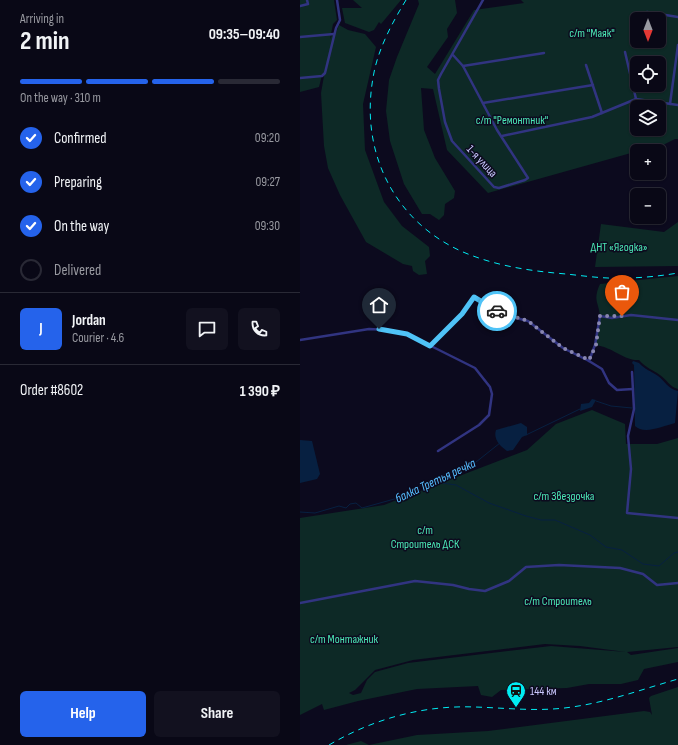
<!DOCTYPE html>
<html lang="en">
<head>
<meta charset="utf-8">
<style>
  :root { --surface:#090816; --page:#12111f; --text:#f1f3f6; --muted:#999aa1; --line:#292935; --accent:#2563eb }
  body { margin:0; font-family:"Sofia Sans Condensed",sans-serif; background:var(--page); color:var(--text); height:100vh; display:flex; flex-direction:column; font-size:15px; white-space:nowrap }
  * { box-sizing:border-box; margin:0 }
  p { font-size:13px; color:var(--muted) }
  .icon { flex:none; width:22px; height:22px; fill:none; stroke:currentColor; stroke-width:2; stroke-linecap:round; stroke-linejoin:round }
  .map { position:relative; flex:1; overflow:hidden }
  .details { display:flex; flex-direction:column; background:var(--surface); width:300px }
  .details>* { flex:none }
  .needle { width:26px; rotate:180deg }
  .buttons { position:absolute; left:330px; top:12px; display:grid; gap:8px }
  .buttons a { display:grid; place-items:center; width:36px; height:36px; border-radius:6px; background:var(--surface); box-shadow:0 1px 3px #0004,0 0 0 1px var(--line); font-size:20px }
  .pin { position:absolute; display:grid; place-items:center; width:34px; height:34px; color:#fff; margin:-41px -17px; border-radius:50% 50% 50% 0; rotate:-45deg; box-shadow:0 0 4px #0007 }
  .pin .icon { rotate:45deg }
  .courier { position:absolute; display:grid; place-items:center; width:40px; height:40px; margin:-20px; border:3px solid #4fc3f7; border-radius:50%; background:#fff; color:#222; box-shadow:0 1px 5px #0007 }
  .summary em { font-style:normal; font-weight:700 }
  .summary div { display:flex; flex-direction:column-reverse }
  .summary { display:flex; align-items:center; justify-content:space-between; height:68px; padding:0 20px }
  h1 { font-size:26px; font-weight:700; line-height:30px }
  .bar { display:grid; grid-template-columns:repeat(4,1fr); gap:6px 4px; align-content:center; height:48px; padding:0 20px }
  .bar i { height:5px; border-radius:3px; background:var(--line) }
  .bar .on { background:var(--accent) }
  .bar p { grid-column:span 4 }
  .line { display:flex; align-items:center; gap:10px; padding:0 20px; border-top:1px solid var(--line) }
  .line div { flex:1 }
  .round { display:grid; place-items:center; flex:none; width:42px; height:42px; border-radius:6px; background:var(--page) }
  ol { padding:0 20px; list-style:none }
  li { display:flex; align-items:center; gap:12px; height:44px }
  li p { margin-inline-start:auto }
  li .icon { padding:4px; border-radius:50%; background:var(--accent); color:#fff; stroke-width:4 }
  li:last-child { color:var(--muted) }
  li i { width:22px; height:22px; border:2px solid var(--line); border-radius:50% }
  .action { display:flex; gap:8px; margin-top:auto; padding:8px 20px }
  .action a { flex:1; height:46px; border-radius:6px; background:var(--accent); color:#fff; font-size:16px; font-weight:700; line-height:46px; text-align:center }
  .action a+a { background:var(--page); color:var(--text) }
  main { display:flex; flex:1; min-height:0 }
  .map>svg:first-child { display:block }
  .green { fill:#0d2926; fill-rule:evenodd }
  .water { fill:#072041 }
  .lines { fill:none; stroke-linecap:round; stroke-linejoin:round }
  .stream { stroke:#072041; stroke-width:1 }
  .minor { stroke:#313481; stroke-width:2.5 }
  .rail { stroke:#00ecf3; stroke-width:1; stroke-dasharray:6 5; stroke-linecap:butt }
  .done { stroke:#8886b0; stroke-width:4; stroke-dasharray:0 7.2 }
  .route { stroke:#4fc3f7; stroke-width:5 }
  .labels { text-anchor:middle; stroke-width:3; stroke-linejoin:round; paint-order:stroke }
  .park-label { font-size:12px; fill:#4be8b5; stroke:#0c0a1e }
  .street-label { font-size:12px; fill:#cac8ff; stroke:#0c0a1e }
  .poi-label { font-size:12px; fill:#cac8ff; stroke:#0c0a1e; text-anchor:start }
  .water-label { font-size:13px; font-style:italic; fill:#56bdff; stroke:#0c0a1e }
</style>
</head>
<body>
<main>
<section class="details">
<div class="summary"><div><h1>2 min</h1><p>Arriving in</p></div><em>09:35–09:40</em></div>
<div class="bar"><i class="on"></i><i class="on"></i><i class="on"></i><i></i><p>On the way · 310 m</p></div>
<ol>
<li><svg class="icon" aria-label="check" viewBox="0 0 24 24"><path d="M5 12l5 5 9-10"/></svg>Confirmed<p>09:20</p></li>
<li><svg class="icon" aria-label="check" viewBox="0 0 24 24"><path d="M5 12l5 5 9-10"/></svg>Preparing<p>09:27</p></li>
<li><svg class="icon" aria-label="check" viewBox="0 0 24 24"><path d="M5 12l5 5 9-10"/></svg>On the way<p>09:30</p></li>
<li><i></i>Delivered</li>
</ol>
<div class="line" style="height:72px"><b class="round" style="background:var(--accent);color:#fff">J</b><div><b>Jordan</b><p>Courier · 4.6</p></div><a class="round"><svg class="icon" aria-label="chat" viewBox="0 0 24 24"><path d="M4 5h16v11H9l-5 4z"/></svg></a><a class="round"><svg class="icon" aria-label="phone" viewBox="0 0 24 24"><path d="M5 4h4l2 5-3 2q2 4 5 5l2-3 5 2v4C11 20 4 13 5 4z"/></svg></a></div>
<div class="line" style="height:52px"><div>Order #8602</div><b>1 390 ₽</b></div>
<div class="action"><a>Help</a><a>Share</a></div>
</section>
<div class="map">
<svg width="378" height="745" viewBox="0 0 378 745">
  <rect width="100%" height="100%" fill="#0c0a1e"/>
  <!-- green -->
  <g class="green">
    <polygon points="0,0 34,0 37,20 33,24 30,39 32,35 35,35 39,25 48,30 65,34 76,47 63,104 65,150 84,202 102,226 129,247 130,256 125,261 127,274 119,275 113,271 112,266 103,264 66,242 40,195 28,168 24,146 21,93 24,76 22,75 19,87 0,92"/>
    <polygon points="53,0 101,0 81,24 79,22 74,30 69,32 45,23 42,8 62,8"/>
    <path d="M155,0L157,13L147,29L148,37L127,67L135,74L174,10L224,3L221,0H378V139H375L351,151H337V155L331,153L188,193L147,150L133,89L121,88L124,130L135,158L155,191L154,198L145,204L144,215L139,220L130,214H122L104,184L90,141L86,111L89,80L97,57L119,4L118,0ZM337,19H359V41H337ZM337,63H359V85H337ZM337,107H359V129H337Z"/>
    <polygon points="378,222 378,266 295,267 301,224 364,232"/>
    <path d="M378,276V389C370,387 367,380 360,375C352,369 347,369 339,360C324,361 313,347 295,345C297,336 301,324 300,315C298,301 293,300 300,284Z"/>
    <path d="M292,410L325,424L326,444H357L378,438V647L327,652L331,655L378,648V662L344,669L338,680L321,684H289L267,688L201,690L192,697L181,695L178,686L117,689L58,701L24,710L22,704L0,715V518L84,505L227,450L256,424ZM245,644L280,646L326,652L251,646L108,663L75,672L67,680L61,693L53,695L49,693L55,690L75,670L113,660Z"/>
    <polygon points="378,687 378,745 46,745 61,741 69,745 117,735 188,731 344,711 350,712 352,715 349,698 351,696"/>
  </g>
  <!-- water -->
  <g class="water">
    <path d="M333,361L339,363C344,369 351,371 358,376C365,381 368,389 378,391L375,423C363,426 344,435 335,426L334,365L332,363Z"/>
    <polygon points="292,399 296,400 292,407 280,411 281,404 289,403"/>
    <path d="M221,423L227,427V435L222,437L213,450L207,451C200,446 193,439 196,430Z"/>
    <polygon points="0,440 12,441 20,474 17,479 0,483"/>
  </g>
  <g class="lines">
    <!-- stream -->
    <g class="stream">
      <polyline points="296,401 311,406 332,408"/>
      <polyline points="226,435 280,409"/>
      <polyline points="129,481 156,485 189,503 226,516 241,520 255,520 290,535 306,547 322,550 343,564 359,566 374,553 378,552"/>
      <polyline points="0,512 15,513 39,506 46,508 50,504 56,503 62,508 98,498 132,479 153,472 163,465 171,466 200,443"/>
    </g>
    <!-- minor -->
    <g class="minor">
      <polyline points="0,6 8,4 7,0"/>
      <polyline points="347,12 378,17"/>
      <polyline points="0,37 34,34"/>
      <polyline points="325,52 336,99"/>
      <polyline points="153,55 163,66 197,130 228,178 225,180 199,188 194,187 152,141 145,122 139,89 138,80 141,74 183,0"/>
      <polyline points="286,65 302,113"/>
      <polyline points="163,66 244,53"/>
      <polyline points="0,78 22,76 25,73 36,28 40,20 37,0"/>
      <polyline points="183,103 293,85"/>
      <polyline points="370,104 378,45"/>
      <polyline points="202,136 292,117 336,99 378,105"/>
      <polyline points="0,340 69,329 88,330 107,334 175,368 190,387 192,394 189,415 179,425 138,451"/>
      <polyline points="130,346 162,314 174,297 208,316 228,321 263,348 289,361 302,369 309,383 317,390 333,389"/>
      <polyline points="289,361 295,345 300,316 312,318 331,315 378,320"/>
      <polyline points="332,372 334,409 328,436 331,469 327,513 378,518"/>
      <polyline points="0,603 115,581 153,585 169,589 185,591 209,581 226,567 259,565 320,568 343,574 357,585 378,583"/>
    </g>
    <!-- rail -->
    <g class="rail">
      <path d="M106,0C92,23 77,51 73,78C60,151 93,221 163,252C196,266 230,271 266,274C285,276 305,279 324,278C342,278 360,276 378,273"/>
      <path d="M29,745C73,719 123,705 175,707C207,708 240,712 272,707C308,702 343,689 378,679"/>
    </g>
  </g>
  <g class="lines">
    <!-- done -->
    <polyline class="done" points="197,311 228,321 263,348 289,360 296,345 300,316 322,316"/>
    <!-- route -->
    <polyline class="route" points="79,329 107,334 130,346 162,314 174,297 197,311"/>
  </g>
  <!-- icons -->
  <defs>
    <g id="station-pin" transform="scale(1)"><path d="M0 17L-7.5 6A9.5 9.5 0 1 1 7.5 6Z" fill="#00ecf3" stroke="#0c0a1e"/><path d="M-3-6H3Q5-6 5-4V2Q5 4 3 4L4.5 6H3L1.5 4h-3L-3 6H-4.5L-3 4Q-5 4-5 2V-4Q-5-6-3-6ZM-3.5-4v3h7v-3ZM-3.5 1v1.5H-2V1ZM2 1v1.5H3.5V1Z" fill="#111"/></g>
  </defs>
  <g fill-rule="evenodd">
    <use href="#station-pin" x="216" y="691"/>
  </g>
  <g class="labels">
    <!-- park labels -->
    <g class="park-label">
      <text x="292" y="37">с/т "Маяк"</text>
      <text x="212" y="124">с/т "Ремонтник"</text>
      <text x="319" y="251">ДНТ «Ягодка»</text>
      <text x="264" y="500">с/т Звездочка</text>
      <text x="125" y="534">с/т<tspan x="125" dy="14">Строитель ДСК</tspan></text>
      <text x="258" y="605">с/т Строитель</text>
      <text x="44" y="643">с/т Монтажник</text>
    </g>
    <!-- street labels -->
    <g class="street-label">
      <text transform="translate(182 161) rotate(47)" y="4">1-я улица</text>
    </g>
    <!-- poi labels -->
    <g class="poi-label">
      <text x="230" y="695">144 км</text>
    </g>
    <!-- water labels -->
    <g class="water-label">
      <text transform="translate(135 480) rotate(-25)" y="5">балка Третья речка</text>
    </g>
  </g>
</svg>
<div class="buttons">
<a><svg class="needle" viewBox="-14 -14 28 28"><path d="M0-13l5 13h-10z" fill="#e53935"/><path d="M0 13l5-13h-10z" fill="#999aa1"/></svg></a>
<a><svg class="icon" aria-label="locate" viewBox="0 0 24 24"><circle cx="12" cy="12" r="6"/><path d="M12 2v4M12 18v4M2 12h4M18 12h4"/></svg></a>
<a><svg class="icon" aria-label="layers" viewBox="0 0 24 24"><path d="M12 4l9 5-9 5-9-5zM3 14l9 5 9-5"/></svg></a>
<a>+</a>
<a>−</a>
</div>
<div class="pin" style="left:322px;top:316px;background:#ea580c"><svg class="icon" aria-label="bag" viewBox="0 0 24 24"><path d="M5 8h14l-1 12H6zM9 8a3 3 0 0 1 6 0"/></svg></div>
<div class="pin" style="left:79px;top:329px;background:#1f2937"><svg class="icon" aria-label="home" viewBox="0 0 24 24"><path d="M3 11l9-7 9 7M6 9v11h12V9"/></svg></div>
<div class="courier" style="left:197px;top:311px"><svg class="icon" aria-label="car" viewBox="0 0 24 24"><path d="M5 17H2v-5l4-1 3-4h7l3 4 3 1v5h-3M9 17h6M6 11h13"/><circle cx="7" cy="17" r="2"/><circle cx="17" cy="17" r="2"/></svg></div>
</div>
</main>
</body>
</html>
